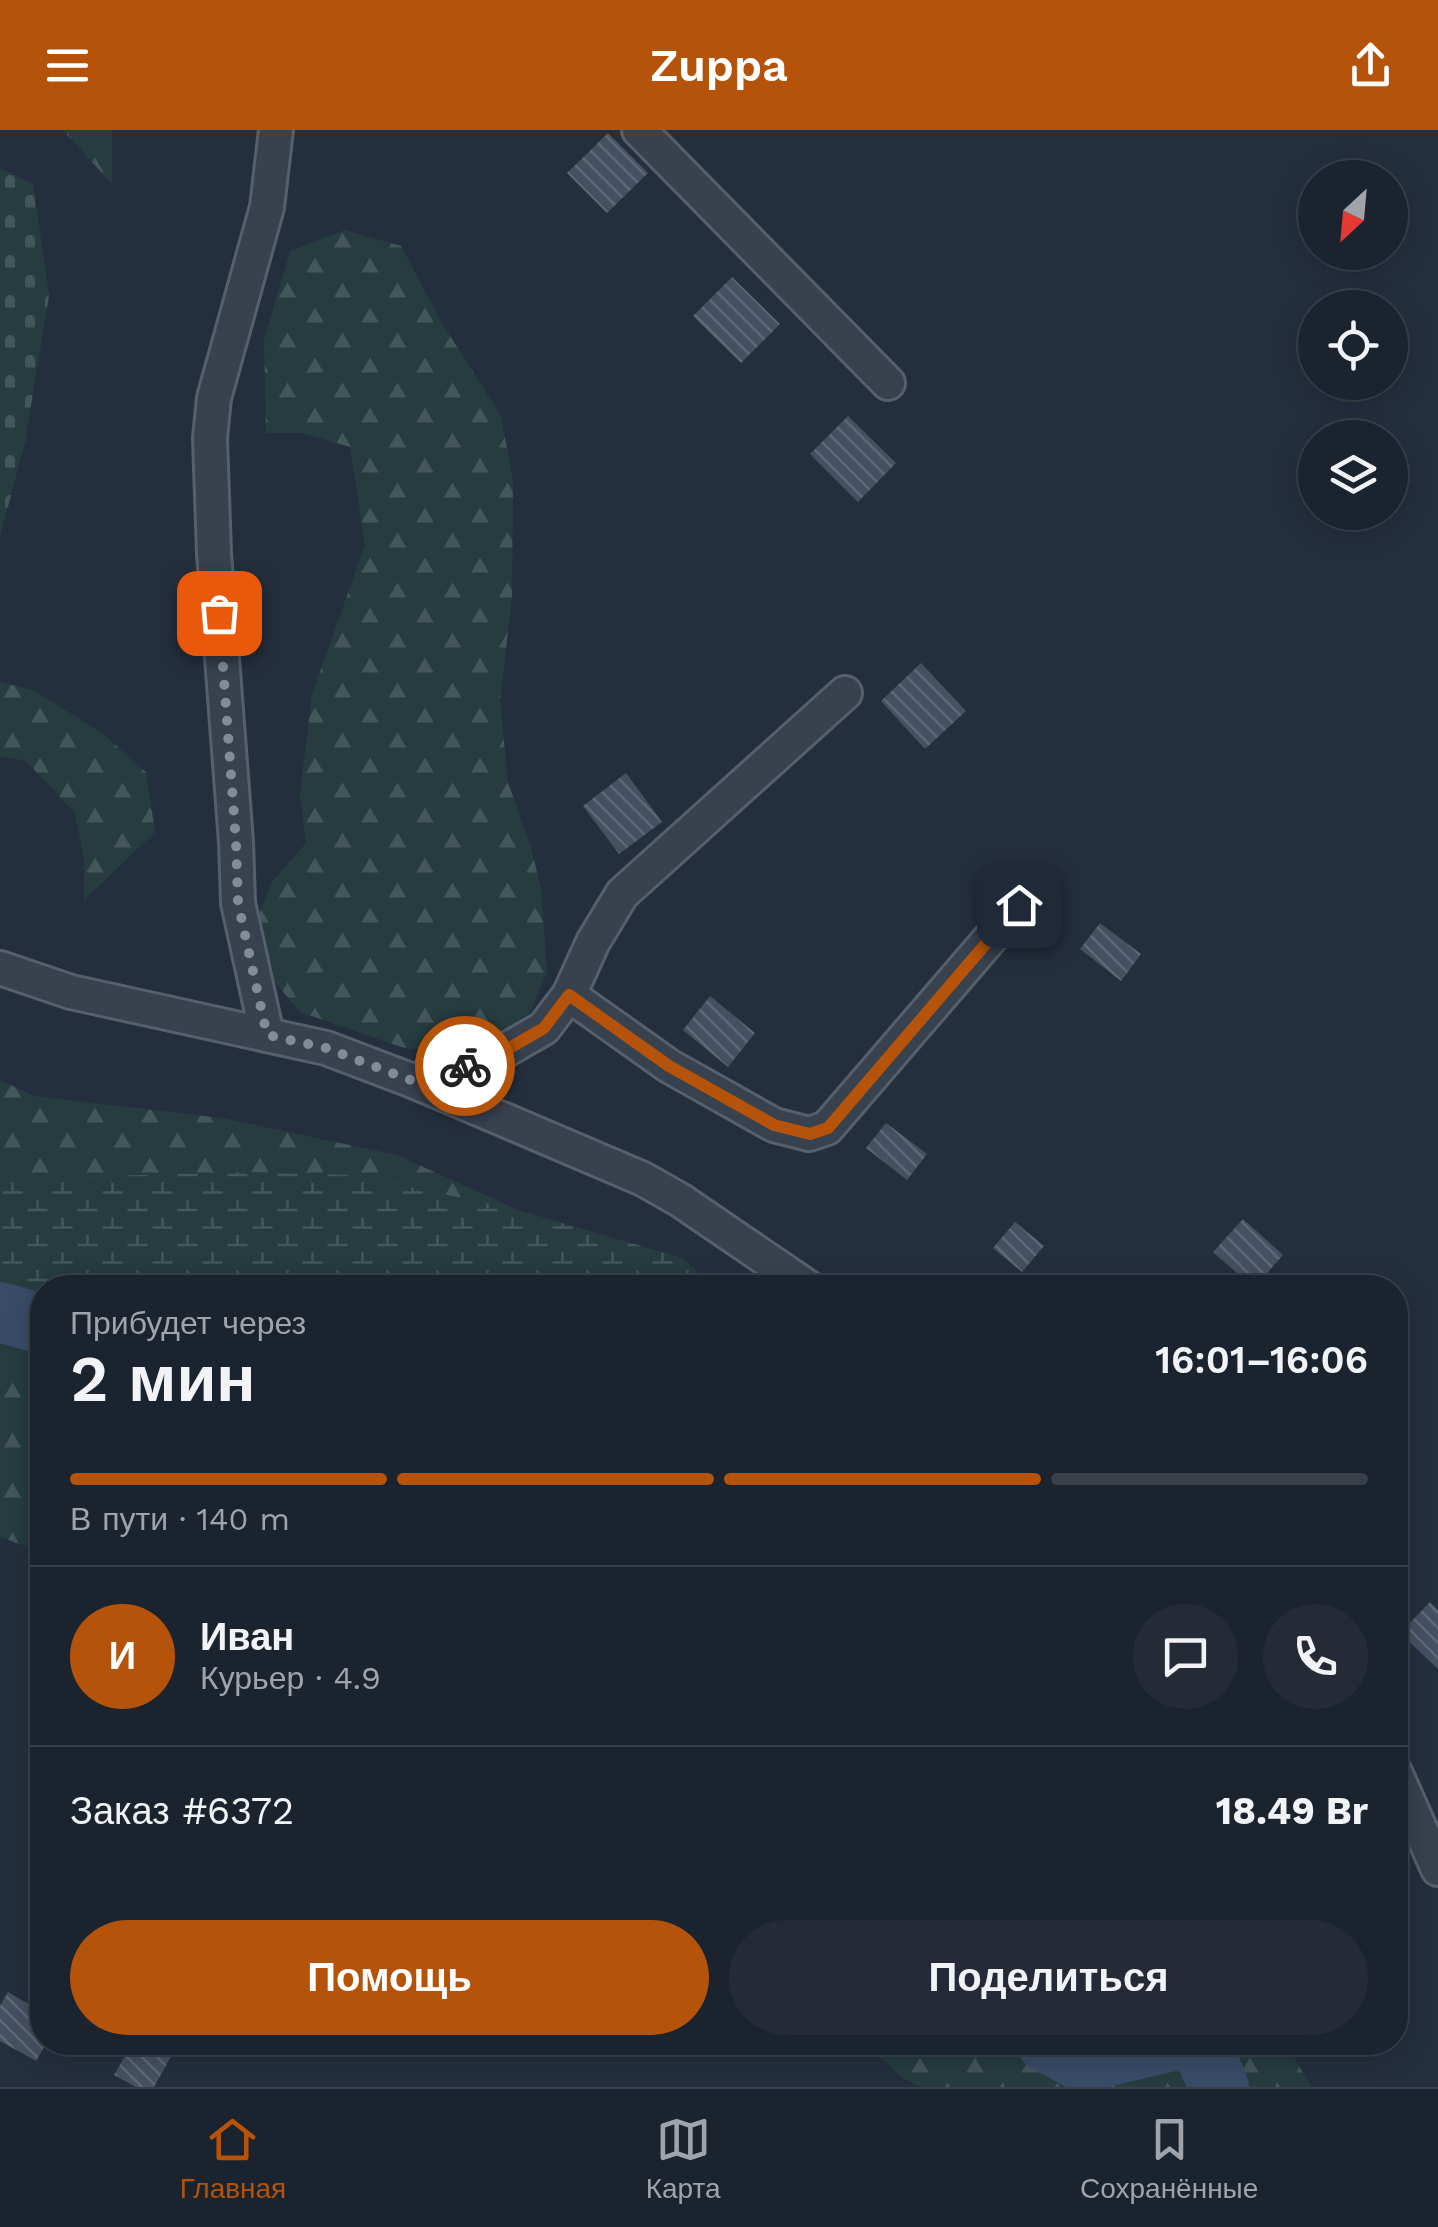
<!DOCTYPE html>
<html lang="ru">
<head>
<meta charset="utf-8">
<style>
  :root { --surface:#1b232e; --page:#242b36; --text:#f1f3f6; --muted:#a0a4aa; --line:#39404a; --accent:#b45309 }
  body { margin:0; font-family:"Work Sans",sans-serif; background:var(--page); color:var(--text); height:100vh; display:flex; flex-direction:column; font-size:38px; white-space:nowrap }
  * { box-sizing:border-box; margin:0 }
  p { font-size:32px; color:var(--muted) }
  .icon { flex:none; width:55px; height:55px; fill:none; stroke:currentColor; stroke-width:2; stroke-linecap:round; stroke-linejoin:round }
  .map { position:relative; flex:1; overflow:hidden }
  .side { position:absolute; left:30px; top:1145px; width:1378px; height:780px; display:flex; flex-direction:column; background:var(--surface); border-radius:40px; box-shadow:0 5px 25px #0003,0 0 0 2px var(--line) }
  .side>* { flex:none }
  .needle { width:65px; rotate:206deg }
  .fabs { position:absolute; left:1298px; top:30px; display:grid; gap:20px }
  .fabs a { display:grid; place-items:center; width:110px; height:110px; border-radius:50%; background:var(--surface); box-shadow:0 5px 25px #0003,0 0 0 2px var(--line); font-size:50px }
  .pin { position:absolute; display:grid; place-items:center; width:85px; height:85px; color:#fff; margin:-42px; border-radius:20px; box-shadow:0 5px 15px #0006 }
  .courier { position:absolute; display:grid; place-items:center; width:100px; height:100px; margin:-50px; border:8px solid #b45309; border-radius:50%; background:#fff; color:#222; box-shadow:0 2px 12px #0007 }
  .headline em { font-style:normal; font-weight:600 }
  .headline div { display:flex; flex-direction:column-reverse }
  .headline { display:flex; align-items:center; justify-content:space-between; height:170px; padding:0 40px }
  h1 { font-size:65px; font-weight:600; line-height:75px }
  .bar { display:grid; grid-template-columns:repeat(4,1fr); gap:15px 10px; align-content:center; height:120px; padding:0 40px }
  .bar i { height:12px; border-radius:8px; background:var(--line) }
  .bar .current { background:var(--accent) }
  .bar p { grid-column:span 4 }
  .line { display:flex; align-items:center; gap:25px; padding:0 40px; border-top:2px solid var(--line) }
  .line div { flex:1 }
  .round { display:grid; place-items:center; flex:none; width:105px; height:105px; border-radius:52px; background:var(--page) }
  .primary-button { display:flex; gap:20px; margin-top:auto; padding:20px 40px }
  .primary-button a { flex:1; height:115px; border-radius:60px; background:var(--accent); color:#fff; font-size:40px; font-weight:600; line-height:115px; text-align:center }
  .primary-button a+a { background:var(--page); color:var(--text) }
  header { display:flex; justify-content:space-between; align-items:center; height:130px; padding:0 40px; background:var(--accent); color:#fff; font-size:45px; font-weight:600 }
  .dock { display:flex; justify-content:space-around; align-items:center; height:140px; border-top:2px solid var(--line); background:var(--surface); font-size:28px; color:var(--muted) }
  .dock a { display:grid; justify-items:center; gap:5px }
  .dock .current { color:var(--accent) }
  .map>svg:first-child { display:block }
  .forest { fill:url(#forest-firs) }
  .wetland { fill:url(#wetland-marsh) }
  .cemetery { fill:url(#cemetery-stones) }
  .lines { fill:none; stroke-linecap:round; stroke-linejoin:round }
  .river { stroke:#394c67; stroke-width:60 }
  .building { fill:url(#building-back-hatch) }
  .minor-casing { stroke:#565f6c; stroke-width:38 }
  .minor { stroke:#38414e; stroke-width:32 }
  .done { stroke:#828b98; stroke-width:10; stroke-dasharray:0 18 }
  .route { stroke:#b45309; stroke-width:12 }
</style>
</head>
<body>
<header><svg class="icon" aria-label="menu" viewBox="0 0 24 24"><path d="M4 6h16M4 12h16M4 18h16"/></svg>Zuppa<svg class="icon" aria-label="share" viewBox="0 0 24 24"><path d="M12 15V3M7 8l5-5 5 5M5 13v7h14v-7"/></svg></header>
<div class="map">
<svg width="1438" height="1957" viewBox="0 0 1438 1957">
  <defs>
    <pattern id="forest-firs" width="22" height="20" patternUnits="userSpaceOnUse" patternTransform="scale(2.5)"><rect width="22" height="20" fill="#263c3f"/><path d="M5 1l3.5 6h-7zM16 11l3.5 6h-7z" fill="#435659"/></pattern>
    <pattern id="wetland-marsh" width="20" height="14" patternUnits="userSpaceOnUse" patternTransform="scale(2.5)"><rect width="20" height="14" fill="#263c3f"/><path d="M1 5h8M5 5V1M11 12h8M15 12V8" fill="none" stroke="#435659"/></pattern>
    <pattern id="cemetery-stones" width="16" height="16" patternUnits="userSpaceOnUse" patternTransform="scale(2.5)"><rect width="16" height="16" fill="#263c3f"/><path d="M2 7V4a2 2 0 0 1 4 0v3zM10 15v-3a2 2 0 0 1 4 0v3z" fill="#435659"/></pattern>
    <pattern id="building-back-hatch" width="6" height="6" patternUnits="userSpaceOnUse" patternTransform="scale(2.5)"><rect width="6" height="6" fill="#455162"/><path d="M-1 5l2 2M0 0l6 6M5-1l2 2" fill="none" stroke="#5d6877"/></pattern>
  </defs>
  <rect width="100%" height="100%" fill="#242f3e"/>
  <!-- forest -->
  <g class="forest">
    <polygon points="63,0 112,0 112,54"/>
    <polygon points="345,100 401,116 440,190 501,286 513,351 512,467 500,571 508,652 531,718 541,758 547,842 531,881 492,913 407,919 300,882 263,838 254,797 272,752 306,713 300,664 312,564 365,415 350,317 302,303 266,303 264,210 290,121"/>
    <polygon points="0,552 33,560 102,603 146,642 155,702 84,770 84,730 75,683 26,631 0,626"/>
    <polygon points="0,950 34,966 222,988 397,1025 518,1080 42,1158 42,1422 0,1407"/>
    <polygon points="864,1913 1286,1913 1311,1957 920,1957 903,1948"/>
  </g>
  <!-- wetland -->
  <polygon class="wetland" points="249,1042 354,1045 518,1080 682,1128 716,1157 42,1158 42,1233 0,1217 0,1049"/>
  <!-- cemetery -->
  <polygon class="cemetery" points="0,38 33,54 49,166 25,312 0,407"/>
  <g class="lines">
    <!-- river -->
    <g class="river">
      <polyline points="0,1182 42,1194"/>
      <polyline points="1046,1912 1083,1932 1168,1912"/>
      <polyline points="1185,1912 1203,1919 1219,1957"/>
    </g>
  </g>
  <!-- building -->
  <g class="building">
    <polygon points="608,3 648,43 607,83 567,43"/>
    <polygon points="732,147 780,194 741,233 693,186"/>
    <polygon points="848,286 896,333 858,372 810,324"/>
    <polygon points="921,533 966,581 925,619 881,571"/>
    <polygon points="626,643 662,692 619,724 583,676"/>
    <polygon points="1100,793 1141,824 1121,851 1080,819"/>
    <polygon points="710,866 755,903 728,937 683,900"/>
    <polygon points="886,993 927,1024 907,1050 866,1018"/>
    <polygon points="1243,1089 1283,1125 1254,1158 1213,1122"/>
    <polygon points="1015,1092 1044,1116 1022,1142 993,1118"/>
    <polygon points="1430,1472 1438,1480 1438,1539 1400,1503"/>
    <polygon points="8,1862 42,1882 42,1912 47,1912 36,1931 0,1911 0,1876"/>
    <polygon points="133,1912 179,1912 154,1957 136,1957 114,1945"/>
  </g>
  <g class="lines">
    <!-- minor casing -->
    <g class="minor-casing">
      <g id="minor">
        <polyline points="639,0 888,253"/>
        <polyline points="0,838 71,862 326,918 413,951 643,1049 680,1070 809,1158"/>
        <polyline points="569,865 669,936 774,995 809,1004 827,998 1019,775"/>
        <polyline points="267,905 238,773 236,712 214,423 210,308 214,268 267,77 276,0"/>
        <polyline points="413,951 494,927 544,898 569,865 593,812 622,764 845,563"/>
        <polyline points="1395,1642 1438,1739"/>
      </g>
    </g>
    <!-- minor -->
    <use href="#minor" class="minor"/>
  </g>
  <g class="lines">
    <!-- done -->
    <polyline class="done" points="219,483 236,712 238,773 267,905 326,918 413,951 465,936"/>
    <!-- route -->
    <polyline class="route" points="465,936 494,927 544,898 569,865 669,936 774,995 810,1004 828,998 1019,775"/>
  </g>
</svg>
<div class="fabs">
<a><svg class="needle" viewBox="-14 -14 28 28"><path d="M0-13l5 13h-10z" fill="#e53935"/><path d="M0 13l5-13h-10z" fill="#a0a4aa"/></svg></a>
<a><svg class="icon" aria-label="locate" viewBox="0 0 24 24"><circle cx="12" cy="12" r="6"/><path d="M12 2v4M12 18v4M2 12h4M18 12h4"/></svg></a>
<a><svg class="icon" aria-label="layers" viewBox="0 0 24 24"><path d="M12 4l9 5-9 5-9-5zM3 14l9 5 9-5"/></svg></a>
</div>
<div class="pin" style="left:219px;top:483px;background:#ea580c"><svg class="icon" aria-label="bag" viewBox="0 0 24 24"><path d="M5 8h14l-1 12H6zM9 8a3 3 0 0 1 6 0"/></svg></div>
<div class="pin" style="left:1019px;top:775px;background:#1f2937"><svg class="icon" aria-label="home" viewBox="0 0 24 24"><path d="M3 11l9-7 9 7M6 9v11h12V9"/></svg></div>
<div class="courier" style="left:465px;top:936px"><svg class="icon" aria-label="bike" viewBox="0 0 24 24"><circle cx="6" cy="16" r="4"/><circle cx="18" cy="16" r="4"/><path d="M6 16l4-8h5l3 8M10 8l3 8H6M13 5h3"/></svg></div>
<section class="side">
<div class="headline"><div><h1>2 мин</h1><p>Прибудет через</p></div><em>16:01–16:06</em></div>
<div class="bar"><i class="current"></i><i class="current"></i><i class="current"></i><i></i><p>В пути · 140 m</p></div>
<div class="line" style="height:180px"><b class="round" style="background:var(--accent);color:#fff">И</b><div><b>Иван</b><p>Курьер · 4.9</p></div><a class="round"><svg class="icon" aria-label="chat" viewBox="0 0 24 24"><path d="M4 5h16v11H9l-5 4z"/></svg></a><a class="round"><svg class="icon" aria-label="phone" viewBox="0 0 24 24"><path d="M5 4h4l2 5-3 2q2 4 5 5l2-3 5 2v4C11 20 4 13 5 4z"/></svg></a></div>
<div class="line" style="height:130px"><div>Заказ #6372</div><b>18.49 Br</b></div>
<div class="primary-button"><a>Помощь</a><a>Поделиться</a></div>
</section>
</div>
<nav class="dock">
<a class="current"><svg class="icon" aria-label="home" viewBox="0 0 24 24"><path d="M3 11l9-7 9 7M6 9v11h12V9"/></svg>Главная</a>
<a><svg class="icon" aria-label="map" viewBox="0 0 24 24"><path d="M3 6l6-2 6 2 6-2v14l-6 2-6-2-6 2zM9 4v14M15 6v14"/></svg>Карта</a>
<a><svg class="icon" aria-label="saved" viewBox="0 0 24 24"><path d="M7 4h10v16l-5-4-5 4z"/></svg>Сохранённые</a>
</nav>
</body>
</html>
